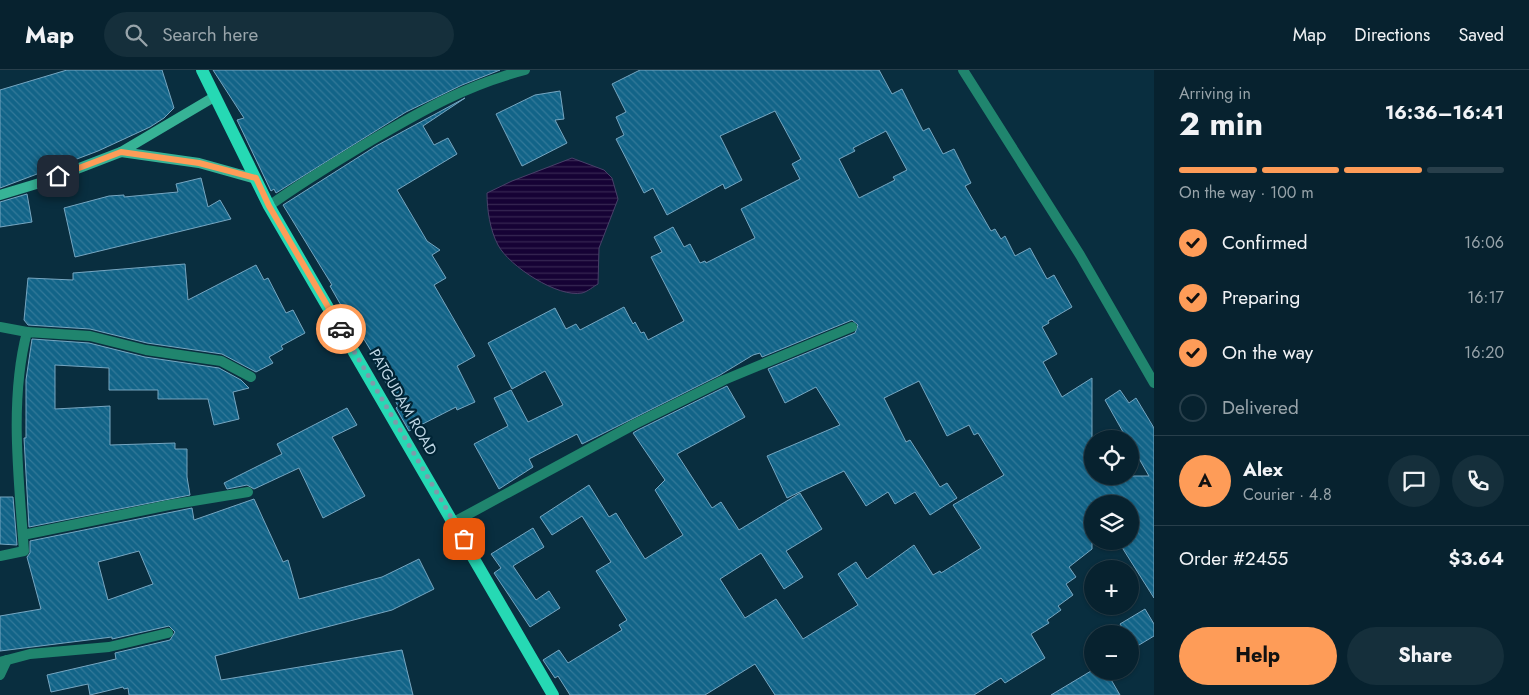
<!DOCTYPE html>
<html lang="en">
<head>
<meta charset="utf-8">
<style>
  :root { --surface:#07222f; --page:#152f3b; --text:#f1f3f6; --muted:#98a4aa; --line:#283f4b; --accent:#fe9c58 }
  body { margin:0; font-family:Jost,sans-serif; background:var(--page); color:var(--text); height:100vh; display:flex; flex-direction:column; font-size:19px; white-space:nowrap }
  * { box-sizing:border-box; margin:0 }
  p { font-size:16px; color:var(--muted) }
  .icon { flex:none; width:28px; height:28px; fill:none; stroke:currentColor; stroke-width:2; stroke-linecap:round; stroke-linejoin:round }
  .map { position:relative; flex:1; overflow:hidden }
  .drawer { display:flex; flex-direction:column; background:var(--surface); width:375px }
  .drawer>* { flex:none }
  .buttons { position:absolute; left:1084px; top:360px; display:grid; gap:10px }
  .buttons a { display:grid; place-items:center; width:55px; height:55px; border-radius:50%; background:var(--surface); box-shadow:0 1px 4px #0004,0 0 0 1px var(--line); font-size:25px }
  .pin { position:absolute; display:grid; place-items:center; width:42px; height:42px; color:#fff; margin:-21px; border-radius:10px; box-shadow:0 2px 8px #0006 }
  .courier { position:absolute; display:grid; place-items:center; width:50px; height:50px; margin:-25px; border:4px solid #fe9c58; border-radius:50%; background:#fff; color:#222; box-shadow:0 1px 6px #0007 }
  .headline em { font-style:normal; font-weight:700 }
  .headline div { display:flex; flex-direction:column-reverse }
  .headline { display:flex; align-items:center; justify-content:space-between; height:85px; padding:0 25px }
  h1 { font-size:32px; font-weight:700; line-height:38px }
  .bar { display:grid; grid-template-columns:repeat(4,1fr); gap:8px 5px; align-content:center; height:60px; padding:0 25px }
  .bar i { height:6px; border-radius:4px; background:var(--line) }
  .bar .selected { background:var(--accent) }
  .bar p { grid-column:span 4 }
  .line { display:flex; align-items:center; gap:12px; padding:0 25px; border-top:1px solid var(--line) }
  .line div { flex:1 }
  .round { display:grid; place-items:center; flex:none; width:52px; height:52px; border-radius:26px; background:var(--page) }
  ol { padding:0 25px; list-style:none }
  li { display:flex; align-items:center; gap:15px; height:55px }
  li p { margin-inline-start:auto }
  li .icon { padding:5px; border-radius:50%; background:var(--accent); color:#111; stroke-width:4 }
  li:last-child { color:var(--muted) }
  li i { width:28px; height:28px; border:2px solid var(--line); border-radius:50% }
  .cta { display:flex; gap:10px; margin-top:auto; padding:10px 25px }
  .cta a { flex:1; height:58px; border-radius:30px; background:var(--accent); color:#111; font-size:20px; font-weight:700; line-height:58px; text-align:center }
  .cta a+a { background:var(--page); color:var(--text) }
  header { display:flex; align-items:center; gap:30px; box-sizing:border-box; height:70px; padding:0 25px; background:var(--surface); border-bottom:1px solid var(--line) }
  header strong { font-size:24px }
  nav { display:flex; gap:28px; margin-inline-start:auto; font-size:18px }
  .search { width:350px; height:45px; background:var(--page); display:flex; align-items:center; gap:12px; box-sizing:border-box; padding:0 18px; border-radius:28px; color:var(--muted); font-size:19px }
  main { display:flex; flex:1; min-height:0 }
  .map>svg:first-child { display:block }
  .water { fill:url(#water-rules); stroke:#484169 }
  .building { fill:url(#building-back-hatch); stroke:#76a6c1; fill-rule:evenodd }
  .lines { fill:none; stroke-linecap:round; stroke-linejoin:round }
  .street { stroke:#20856e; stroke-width:10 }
  .secondary { stroke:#37b396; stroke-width:10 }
  .primary { stroke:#26d9b4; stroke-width:12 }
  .done { stroke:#7e9baa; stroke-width:5; stroke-dasharray:0 9 }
  .route { stroke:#fe9c58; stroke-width:6 }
  .labels { text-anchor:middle; stroke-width:4.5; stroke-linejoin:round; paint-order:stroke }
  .street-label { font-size:15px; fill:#bdd5e3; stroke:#002435 }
</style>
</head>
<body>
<header>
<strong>Map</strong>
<div class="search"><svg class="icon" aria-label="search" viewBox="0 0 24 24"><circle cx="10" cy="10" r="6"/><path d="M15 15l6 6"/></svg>Search here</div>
<nav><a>Map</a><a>Directions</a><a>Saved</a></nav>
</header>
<main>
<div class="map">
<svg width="1154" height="625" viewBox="0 0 1154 625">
  <defs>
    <pattern id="water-rules" width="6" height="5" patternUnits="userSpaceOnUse" patternTransform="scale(1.25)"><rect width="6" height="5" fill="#160235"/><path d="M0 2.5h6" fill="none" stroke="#362652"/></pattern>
    <pattern id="building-back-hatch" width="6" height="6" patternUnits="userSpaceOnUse" patternTransform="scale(1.25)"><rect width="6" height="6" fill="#126488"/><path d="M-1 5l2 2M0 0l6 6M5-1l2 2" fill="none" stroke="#337999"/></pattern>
  </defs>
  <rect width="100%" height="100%" fill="#092e3f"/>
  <!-- water -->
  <path class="water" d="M572,88L604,100L612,108L618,129L599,178L598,214C594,216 587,222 582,223C558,228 509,196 498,175C490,160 487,140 487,123L512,111Z"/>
  <!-- building -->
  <g class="building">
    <polygon points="67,0 162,0 174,38 164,48 150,57 98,81 0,118 0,20"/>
    <polygon points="213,0 500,0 462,15 406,42 276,123 274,119 271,121 237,50 244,48"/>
    <path d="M640,0H879L892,24L902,19L923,61L929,58L943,84L954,79L971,113L965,116L991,161L995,159L1001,169L1005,166L1015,186L1030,178L1047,209L1054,205L1072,237L1048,251L1049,253L1042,257L1057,284L1043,292L1062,327L1092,308V406H1149L1130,373V369H1127L1105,330L1120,320L1129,333L1136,328L1154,358V528L1118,471H1130V434H1092V479L1069,497L1076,507L1066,514L1073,525L1058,536L1061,540L1047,550L1049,553L1031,564L1045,588L1005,613L1001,608L974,625H775L755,594L705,625H570L558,606L555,608L543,590L559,580L568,593L622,560L619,555L627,550L596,501L611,492L582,446L552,465L540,447L589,415L609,447L616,443L645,489L683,465L655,420L665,410L633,363L638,360L727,316L745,347L677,384L712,438L721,432L739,460L800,423L822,459L786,481L803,507L784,519L761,483L720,509L745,548L776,529L803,569L858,535L838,504L856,492L867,509L914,475L933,505L940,501L941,503L981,478L953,435L1004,405L978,363L974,365L969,355L947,366L919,311L884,328L906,372L910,370L940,417L947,413L957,428L930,445L915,422L895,434L888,422L866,436L844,401L787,428L767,386L840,355L816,317L785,333L768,299L855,263L858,255L852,250L762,287L760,283L753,285L720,305L582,374L577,364L529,389L533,397L499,419L474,374L508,356L494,328L511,320L528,352L563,335L545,301L512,319L488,273L555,238L566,259L576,254L580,260L624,237L633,254L635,252L641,263L644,262L648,270L684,251L651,187L662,182L654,167L673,157L684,177L690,174L700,193L705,191L706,193L755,168L741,139L800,109L792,94L801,89L775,41L720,66L742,110L725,119L723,114L667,145L653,118L644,123L616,69L624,65L616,47L626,42L612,14ZM886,61L907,100L893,107L895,110L859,128L839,89L855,81L853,78Z"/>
    <polygon points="560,21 564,49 555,50 567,73 522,96 496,44 535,25"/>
    <polygon points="465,28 423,56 434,75 448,68 457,84 397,120 427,171 440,180 432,185 446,208 434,215 475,286 457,296 475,332 457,340 456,337 409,361 396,338 398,336 374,290 376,289 348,243 346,244 330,216 332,215 283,135 376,76"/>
    <polygon points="201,108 208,137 220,130 231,149 75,187 64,138 109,126 124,125 124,127 178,122 176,114"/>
    <polygon points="27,124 32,152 0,157 0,132"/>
    <polygon points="185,194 188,230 256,195 264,210 268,208 286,243 293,240 305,263 281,276 283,279 269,287 273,293 256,302 222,284 147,273 90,259 28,255 24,250 28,208 73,210 73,203"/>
    <polygon points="32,269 89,273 145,287 219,298 241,310 249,318 233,322 239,349 214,355 208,329 158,329 158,320 109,320 109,298 55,295 55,339 110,336 110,375 175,373 175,379 187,379 187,407 190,425 29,457 24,368 26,368 26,310"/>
    <polygon points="347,338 357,355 332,367 365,426 323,448 299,398 254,419 247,415 227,419 224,413 282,384 277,374"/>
    <polygon points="0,427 13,427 17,475 0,474"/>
    <path d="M254,429L283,492L288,490L299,529L382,507L419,489L434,519L392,540L215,586L221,610L402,580L413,625H129L128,618L124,619L123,617L90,625L88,614L51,622L47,605L116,589L115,583L170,570L175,562L169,556L112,569V567L0,581V546L41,539L27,487L30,483V471L192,438L194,450ZM139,481L153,514L108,530L98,492Z"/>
    <polygon points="533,458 544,477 513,496 536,530 549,521 560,538 530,557 494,503 501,498 491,484"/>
    <polygon points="1145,539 1154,554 1154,566 1134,578 1130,571 1130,564 1126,564 1120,554"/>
    <polygon points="1091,601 1106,601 1120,625 1051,625"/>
  </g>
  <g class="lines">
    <!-- street -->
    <g class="street">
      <polyline points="963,0 1080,185 1154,313"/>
      <path d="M269,136C302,112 337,91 372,70C423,40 467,15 525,0"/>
      <polyline points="0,257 27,262"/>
      <polyline points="454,452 635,354 724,310 852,257"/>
      <polyline points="23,465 169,435 248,422"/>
      <path d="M0,486L24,481C19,411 9,330 27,262L90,266L146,280L221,291L251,307"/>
      <polyline points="0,592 30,584 109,577 168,563"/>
      <polyline points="0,605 7,590"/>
    </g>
    <!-- secondary -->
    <g class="secondary">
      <polyline points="121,82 199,93 256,109"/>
      <polyline points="0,125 43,112 121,82 214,27"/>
    </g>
    <!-- primary -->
    <polyline class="primary" points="202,0 269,136 553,625"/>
  </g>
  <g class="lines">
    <!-- done -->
    <polyline class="done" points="341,259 464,469"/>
    <!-- route -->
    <polyline class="route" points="58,106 121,82 199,93 256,108 269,136 341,259"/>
  </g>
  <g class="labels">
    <!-- street labels -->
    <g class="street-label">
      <text transform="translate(403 332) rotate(60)" y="5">PATGUDAM ROAD</text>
    </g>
  </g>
</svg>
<div class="buttons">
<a><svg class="icon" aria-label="locate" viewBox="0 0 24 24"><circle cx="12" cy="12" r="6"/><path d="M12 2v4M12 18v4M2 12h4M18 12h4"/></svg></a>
<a><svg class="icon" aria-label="layers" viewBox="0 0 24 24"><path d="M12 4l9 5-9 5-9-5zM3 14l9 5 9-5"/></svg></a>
<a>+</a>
<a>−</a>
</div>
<div class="pin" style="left:464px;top:469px;background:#ea580c"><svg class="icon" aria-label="bag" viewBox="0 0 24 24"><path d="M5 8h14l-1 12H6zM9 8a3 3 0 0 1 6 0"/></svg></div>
<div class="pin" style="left:58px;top:106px;background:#1f2937"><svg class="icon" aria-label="home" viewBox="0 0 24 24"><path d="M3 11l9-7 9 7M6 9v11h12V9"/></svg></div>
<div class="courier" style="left:341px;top:259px"><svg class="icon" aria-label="car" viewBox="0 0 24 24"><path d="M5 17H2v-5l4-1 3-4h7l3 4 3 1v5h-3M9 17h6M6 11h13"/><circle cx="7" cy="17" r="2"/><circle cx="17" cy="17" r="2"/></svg></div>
</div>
<section class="drawer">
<div class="headline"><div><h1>2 min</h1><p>Arriving in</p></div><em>16:36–16:41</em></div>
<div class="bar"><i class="selected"></i><i class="selected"></i><i class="selected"></i><i></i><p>On the way · 100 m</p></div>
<ol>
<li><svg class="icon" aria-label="check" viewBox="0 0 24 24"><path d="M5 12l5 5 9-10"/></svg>Confirmed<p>16:06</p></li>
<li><svg class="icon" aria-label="check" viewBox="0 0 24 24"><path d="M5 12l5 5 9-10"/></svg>Preparing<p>16:17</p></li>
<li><svg class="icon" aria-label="check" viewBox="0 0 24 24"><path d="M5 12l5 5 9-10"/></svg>On the way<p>16:20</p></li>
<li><i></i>Delivered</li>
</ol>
<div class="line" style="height:90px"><b class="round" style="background:var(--accent);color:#111">A</b><div><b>Alex</b><p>Courier · 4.8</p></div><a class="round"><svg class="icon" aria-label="chat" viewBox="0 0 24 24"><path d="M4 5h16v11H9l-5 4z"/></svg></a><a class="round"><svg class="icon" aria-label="phone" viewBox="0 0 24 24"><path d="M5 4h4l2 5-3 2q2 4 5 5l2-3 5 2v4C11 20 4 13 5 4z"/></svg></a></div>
<div class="line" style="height:65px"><div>Order #2455</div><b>$3.64</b></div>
<div class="cta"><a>Help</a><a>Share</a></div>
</section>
</main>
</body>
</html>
